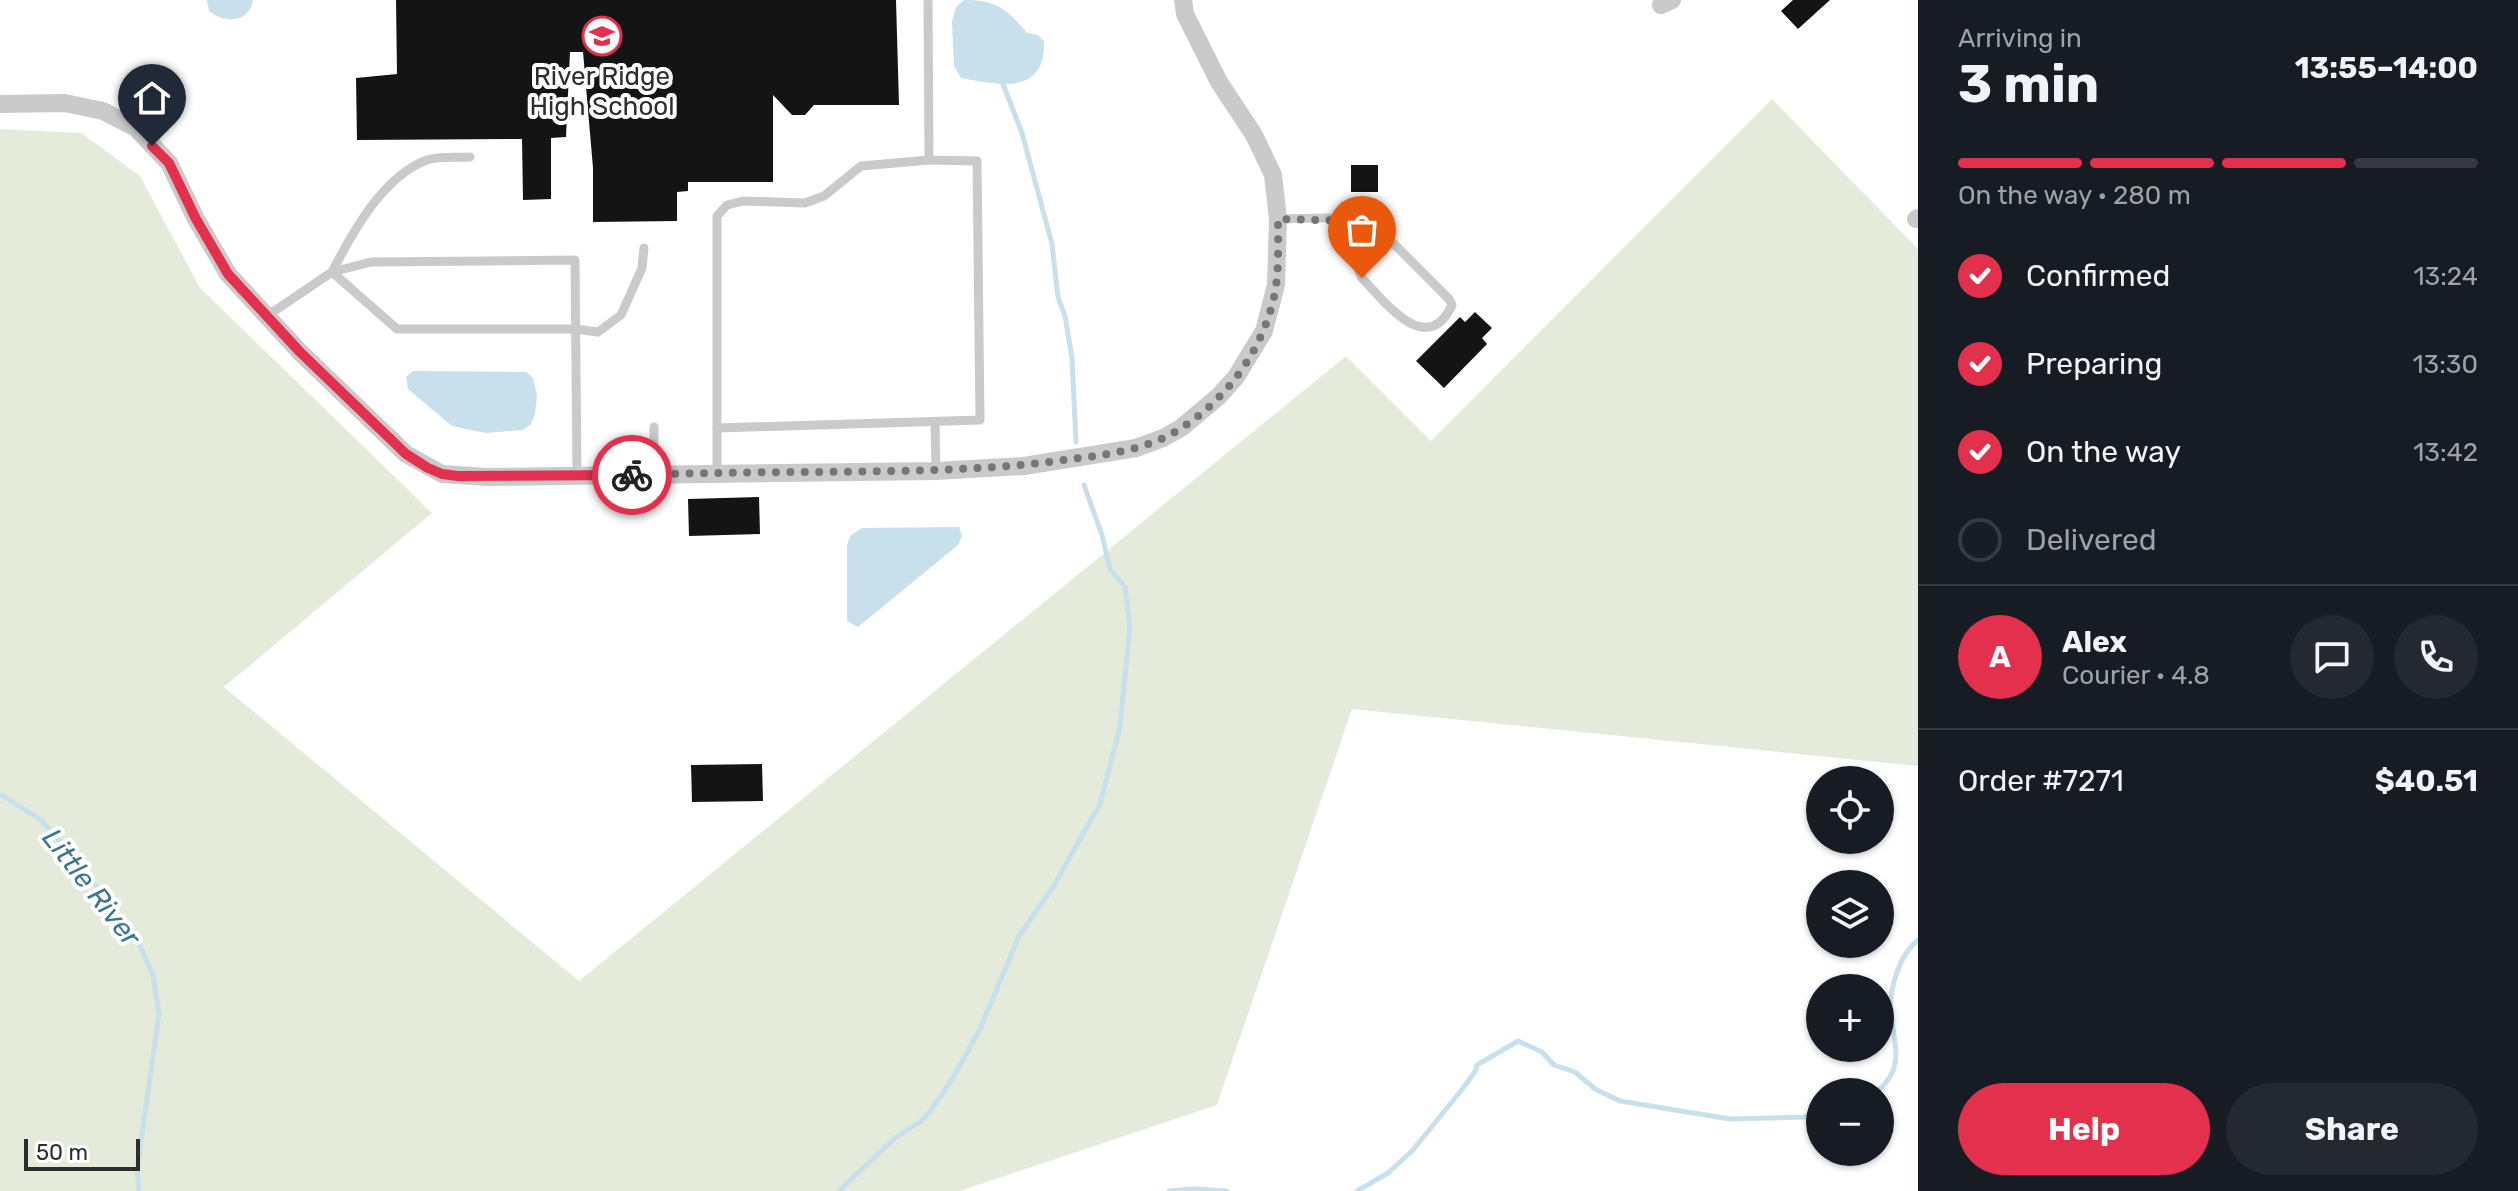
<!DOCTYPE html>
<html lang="en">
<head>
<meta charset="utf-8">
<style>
  :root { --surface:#171b24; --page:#242831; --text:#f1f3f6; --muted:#9ea1a6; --line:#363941; --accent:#e3314d }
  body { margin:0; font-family:Rubik,sans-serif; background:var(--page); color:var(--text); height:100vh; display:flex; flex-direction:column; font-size:30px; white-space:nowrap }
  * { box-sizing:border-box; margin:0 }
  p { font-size:26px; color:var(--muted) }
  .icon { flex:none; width:44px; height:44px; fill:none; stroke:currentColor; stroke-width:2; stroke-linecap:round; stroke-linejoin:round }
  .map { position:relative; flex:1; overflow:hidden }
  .drawer { display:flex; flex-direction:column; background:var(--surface); width:600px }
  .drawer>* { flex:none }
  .tools { position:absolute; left:1806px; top:766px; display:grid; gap:16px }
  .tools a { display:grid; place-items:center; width:88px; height:88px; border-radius:50%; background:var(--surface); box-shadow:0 2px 6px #0004; font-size:40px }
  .scale { position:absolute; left:24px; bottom:20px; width:116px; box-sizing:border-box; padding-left:8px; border:4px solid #2d2d2d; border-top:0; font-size:22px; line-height:28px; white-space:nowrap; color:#2d2d2d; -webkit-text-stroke:6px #fff; paint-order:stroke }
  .pin { position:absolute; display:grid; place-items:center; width:68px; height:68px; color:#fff; margin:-82px -34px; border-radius:50% 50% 50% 0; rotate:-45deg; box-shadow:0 0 8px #0007 }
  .pin .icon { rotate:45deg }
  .courier { position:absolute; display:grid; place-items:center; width:80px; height:80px; margin:-40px; border:6px solid #e3314d; border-radius:50%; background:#fff; color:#222; box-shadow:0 2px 10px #0007 }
  .summary em { font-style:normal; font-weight:700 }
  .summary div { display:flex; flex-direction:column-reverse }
  .summary { display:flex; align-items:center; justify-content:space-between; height:136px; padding:0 40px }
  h1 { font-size:52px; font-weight:700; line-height:60px }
  .bar { display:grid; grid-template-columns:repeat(4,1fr); gap:12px 8px; align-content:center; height:96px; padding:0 40px }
  .bar i { height:10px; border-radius:6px; background:var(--line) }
  .bar .active { background:var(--accent) }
  .bar p { grid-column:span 4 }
  .line { display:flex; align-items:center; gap:20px; padding:0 40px; border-top:2px solid var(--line) }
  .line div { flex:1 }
  .round { display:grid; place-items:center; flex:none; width:84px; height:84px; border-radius:42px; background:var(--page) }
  ol { padding:0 40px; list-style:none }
  li { display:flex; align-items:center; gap:24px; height:88px }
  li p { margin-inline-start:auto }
  li .icon { padding:8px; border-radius:50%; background:var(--accent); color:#fff; stroke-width:4 }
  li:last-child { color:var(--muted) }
  li i { width:44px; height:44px; border:4px solid var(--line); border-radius:50% }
  .action { display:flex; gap:16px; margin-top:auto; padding:16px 40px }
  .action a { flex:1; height:92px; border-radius:48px; background:var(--accent); color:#fff; font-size:32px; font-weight:700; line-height:92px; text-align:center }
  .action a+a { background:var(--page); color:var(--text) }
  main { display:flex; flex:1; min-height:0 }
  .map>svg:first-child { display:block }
  .green { fill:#e5ebdb }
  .water { fill:#c7e0eb }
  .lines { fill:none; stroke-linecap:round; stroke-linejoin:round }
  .stream { stroke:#c7e0eb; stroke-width:5 }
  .building { fill:#141414 }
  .service { stroke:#cacaca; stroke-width:9 }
  .minor { stroke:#cacaca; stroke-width:18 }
  .done { stroke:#767676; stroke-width:8; stroke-dasharray:0 14.4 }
  .route { stroke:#e3314d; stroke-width:10 }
  .labels { text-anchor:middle; stroke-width:8; stroke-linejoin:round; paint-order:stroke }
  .poi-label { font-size:26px; fill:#2d2d2d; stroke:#fff }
  .water-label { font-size:28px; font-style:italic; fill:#3c768e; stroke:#fff }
</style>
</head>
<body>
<main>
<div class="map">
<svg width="1918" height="1191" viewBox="0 0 1918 1191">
  <rect width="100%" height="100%" fill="#fff"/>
  <!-- green -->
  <polygon class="green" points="1772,99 1918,249 1918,766 1352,709 1217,1105 960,1191 0,1191 0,129 81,133 140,176 200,288 432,513 224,687 579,981 1346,356 1431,441"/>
  <!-- water -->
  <g class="water">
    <path d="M207,0H253C249,23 225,24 209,11Z"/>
    <path d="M964,0C997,0 1007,9 1027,33L1038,35L1044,41C1046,96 999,85 961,78L954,66L952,22L956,7Z"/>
    <polygon points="413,371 526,372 533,378 537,396 535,414 531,424 523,430 486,433 452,426 408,389 406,377"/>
    <polygon points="959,527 962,536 958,545 858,627 847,621 847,545 851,535 862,528"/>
  </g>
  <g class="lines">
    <!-- stream -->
    <g class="stream">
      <polyline points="1003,84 1022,133 1052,244 1058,297 1065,316 1072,358 1076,442"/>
      <polyline points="0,794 41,820 76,860 136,937 153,975 159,1014 137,1169 139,1191"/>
      <path d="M1877,1092C1905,1067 1895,1047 1891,1016C1888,991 1899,955 1918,940"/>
      <polyline points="839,1191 895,1138 921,1121 932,1109 953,1078 981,1027 1019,936 1053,887 1100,804 1120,727 1130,625 1125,587 1110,569 1102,535 1084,485"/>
      <polyline points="1169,1191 1194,1189 1227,1191"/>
      <polyline points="1357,1191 1388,1173 1412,1151 1464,1087 1476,1070 1477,1065 1518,1041 1542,1052 1554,1065 1575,1072 1595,1089 1620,1101 1730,1119 1806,1117 1820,1114"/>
    </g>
  </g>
  <!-- building -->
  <g class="building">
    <polygon points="396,0 896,0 899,105 814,105 805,115 792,115 773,95 773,182 688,182 688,191 677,192 677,221 593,222 593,168 583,52 570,52 566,137 551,138 551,199 523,200 522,139 357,140 356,78 397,74"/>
    <polygon points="1793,0 1830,0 1798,29 1781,11"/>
    <rect x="1351" y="165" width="27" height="27"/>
    <polygon points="1475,312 1492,328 1482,338 1487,344 1444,388 1416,361 1460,317 1465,322"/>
    <polygon points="759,497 760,534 689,536 688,499"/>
    <polygon points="762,764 763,801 692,802 691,765"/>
  </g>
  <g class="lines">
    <!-- service -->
    <g class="service">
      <path d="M470,157C456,158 439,156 427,160C383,176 352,233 332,272L397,329H575L598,332L621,315L642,268L644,248"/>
      <path d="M1278,219C1304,219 1354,214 1376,226L1449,299L1452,305C1427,359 1384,301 1362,278L1359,271L1355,221"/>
      <polyline points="267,316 332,272 371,262 575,260 577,476"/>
      <polyline points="935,423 936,471"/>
      <polyline points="717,428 980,420 977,161 929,160 928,0"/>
      <polyline points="717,473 717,216 727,205 743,201 805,203 824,196 861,166 929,160"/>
      <polyline points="654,474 654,427"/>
    </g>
    <!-- minor -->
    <g class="minor">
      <polyline points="1661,5 1672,0"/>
      <polyline points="0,104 65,103 103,111 136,128 169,163 196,219 228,274 300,352 406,454 442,474 488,477 936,471 1024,466 1136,448 1163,438 1181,428 1219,396 1236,377 1264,331 1276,285 1278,219 1273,175 1254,135 1219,82 1185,14 1183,0"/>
      <polyline points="1916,219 1918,218"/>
    </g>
  </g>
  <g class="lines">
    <!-- done -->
    <path class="done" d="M632,475C695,473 758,472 821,472C902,471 983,471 1064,460C1103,455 1146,451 1180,429C1230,397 1267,344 1276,286C1279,264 1278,241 1278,219L1355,221L1359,271L1362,278"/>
    <!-- route -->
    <polyline class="route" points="152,146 169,163 196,219 228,274 300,352 406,454 428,468 442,474 458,476 632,475"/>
  </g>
  <!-- icons -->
  <defs>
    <g id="school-ring" transform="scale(2)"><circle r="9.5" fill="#fff" stroke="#e3314d" stroke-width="1.5"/><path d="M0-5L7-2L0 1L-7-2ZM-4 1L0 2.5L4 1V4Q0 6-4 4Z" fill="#e3314d"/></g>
  </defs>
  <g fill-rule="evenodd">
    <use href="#school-ring" x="602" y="36"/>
  </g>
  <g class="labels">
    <!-- poi labels -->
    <g class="poi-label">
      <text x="602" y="85">River Ridge<tspan x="602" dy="30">High School</tspan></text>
    </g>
    <!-- water labels -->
    <g class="water-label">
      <text transform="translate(92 887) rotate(52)" y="10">Little River</text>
    </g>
  </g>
</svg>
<div class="tools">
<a><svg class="icon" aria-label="locate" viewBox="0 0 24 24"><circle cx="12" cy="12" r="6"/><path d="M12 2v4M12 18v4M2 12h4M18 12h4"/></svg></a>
<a><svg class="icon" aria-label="layers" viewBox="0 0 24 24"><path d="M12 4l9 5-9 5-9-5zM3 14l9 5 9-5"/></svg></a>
<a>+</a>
<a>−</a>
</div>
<div class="scale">50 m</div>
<div class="pin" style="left:1362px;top:278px;background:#ea580c"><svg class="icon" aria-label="bag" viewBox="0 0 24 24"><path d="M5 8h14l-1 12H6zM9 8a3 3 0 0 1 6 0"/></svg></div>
<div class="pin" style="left:152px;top:146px;background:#1f2937"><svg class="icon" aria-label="home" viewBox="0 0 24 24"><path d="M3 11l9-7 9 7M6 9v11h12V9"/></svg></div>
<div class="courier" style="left:632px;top:475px"><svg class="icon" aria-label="bike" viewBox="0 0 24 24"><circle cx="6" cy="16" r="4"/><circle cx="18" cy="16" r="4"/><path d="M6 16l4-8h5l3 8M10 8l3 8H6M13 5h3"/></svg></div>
</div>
<section class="drawer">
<div class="summary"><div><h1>3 min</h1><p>Arriving in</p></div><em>13:55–14:00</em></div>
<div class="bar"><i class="active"></i><i class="active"></i><i class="active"></i><i></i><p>On the way · 280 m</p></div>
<ol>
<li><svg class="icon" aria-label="check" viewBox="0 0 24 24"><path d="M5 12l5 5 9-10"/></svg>Confirmed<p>13:24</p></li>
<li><svg class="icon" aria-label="check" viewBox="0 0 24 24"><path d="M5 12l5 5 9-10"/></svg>Preparing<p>13:30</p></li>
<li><svg class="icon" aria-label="check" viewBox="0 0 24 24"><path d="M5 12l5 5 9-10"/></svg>On the way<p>13:42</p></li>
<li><i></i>Delivered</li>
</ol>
<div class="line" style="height:144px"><b class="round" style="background:var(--accent);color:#fff">A</b><div><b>Alex</b><p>Courier · 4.8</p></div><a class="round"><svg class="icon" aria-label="chat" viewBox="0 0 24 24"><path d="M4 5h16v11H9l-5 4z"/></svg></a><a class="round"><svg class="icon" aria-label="phone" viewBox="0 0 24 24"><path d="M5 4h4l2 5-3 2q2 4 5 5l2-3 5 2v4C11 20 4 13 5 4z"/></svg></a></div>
<div class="line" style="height:104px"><div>Order #7271</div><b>$40.51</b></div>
<div class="action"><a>Help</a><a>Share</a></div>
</section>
</main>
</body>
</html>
